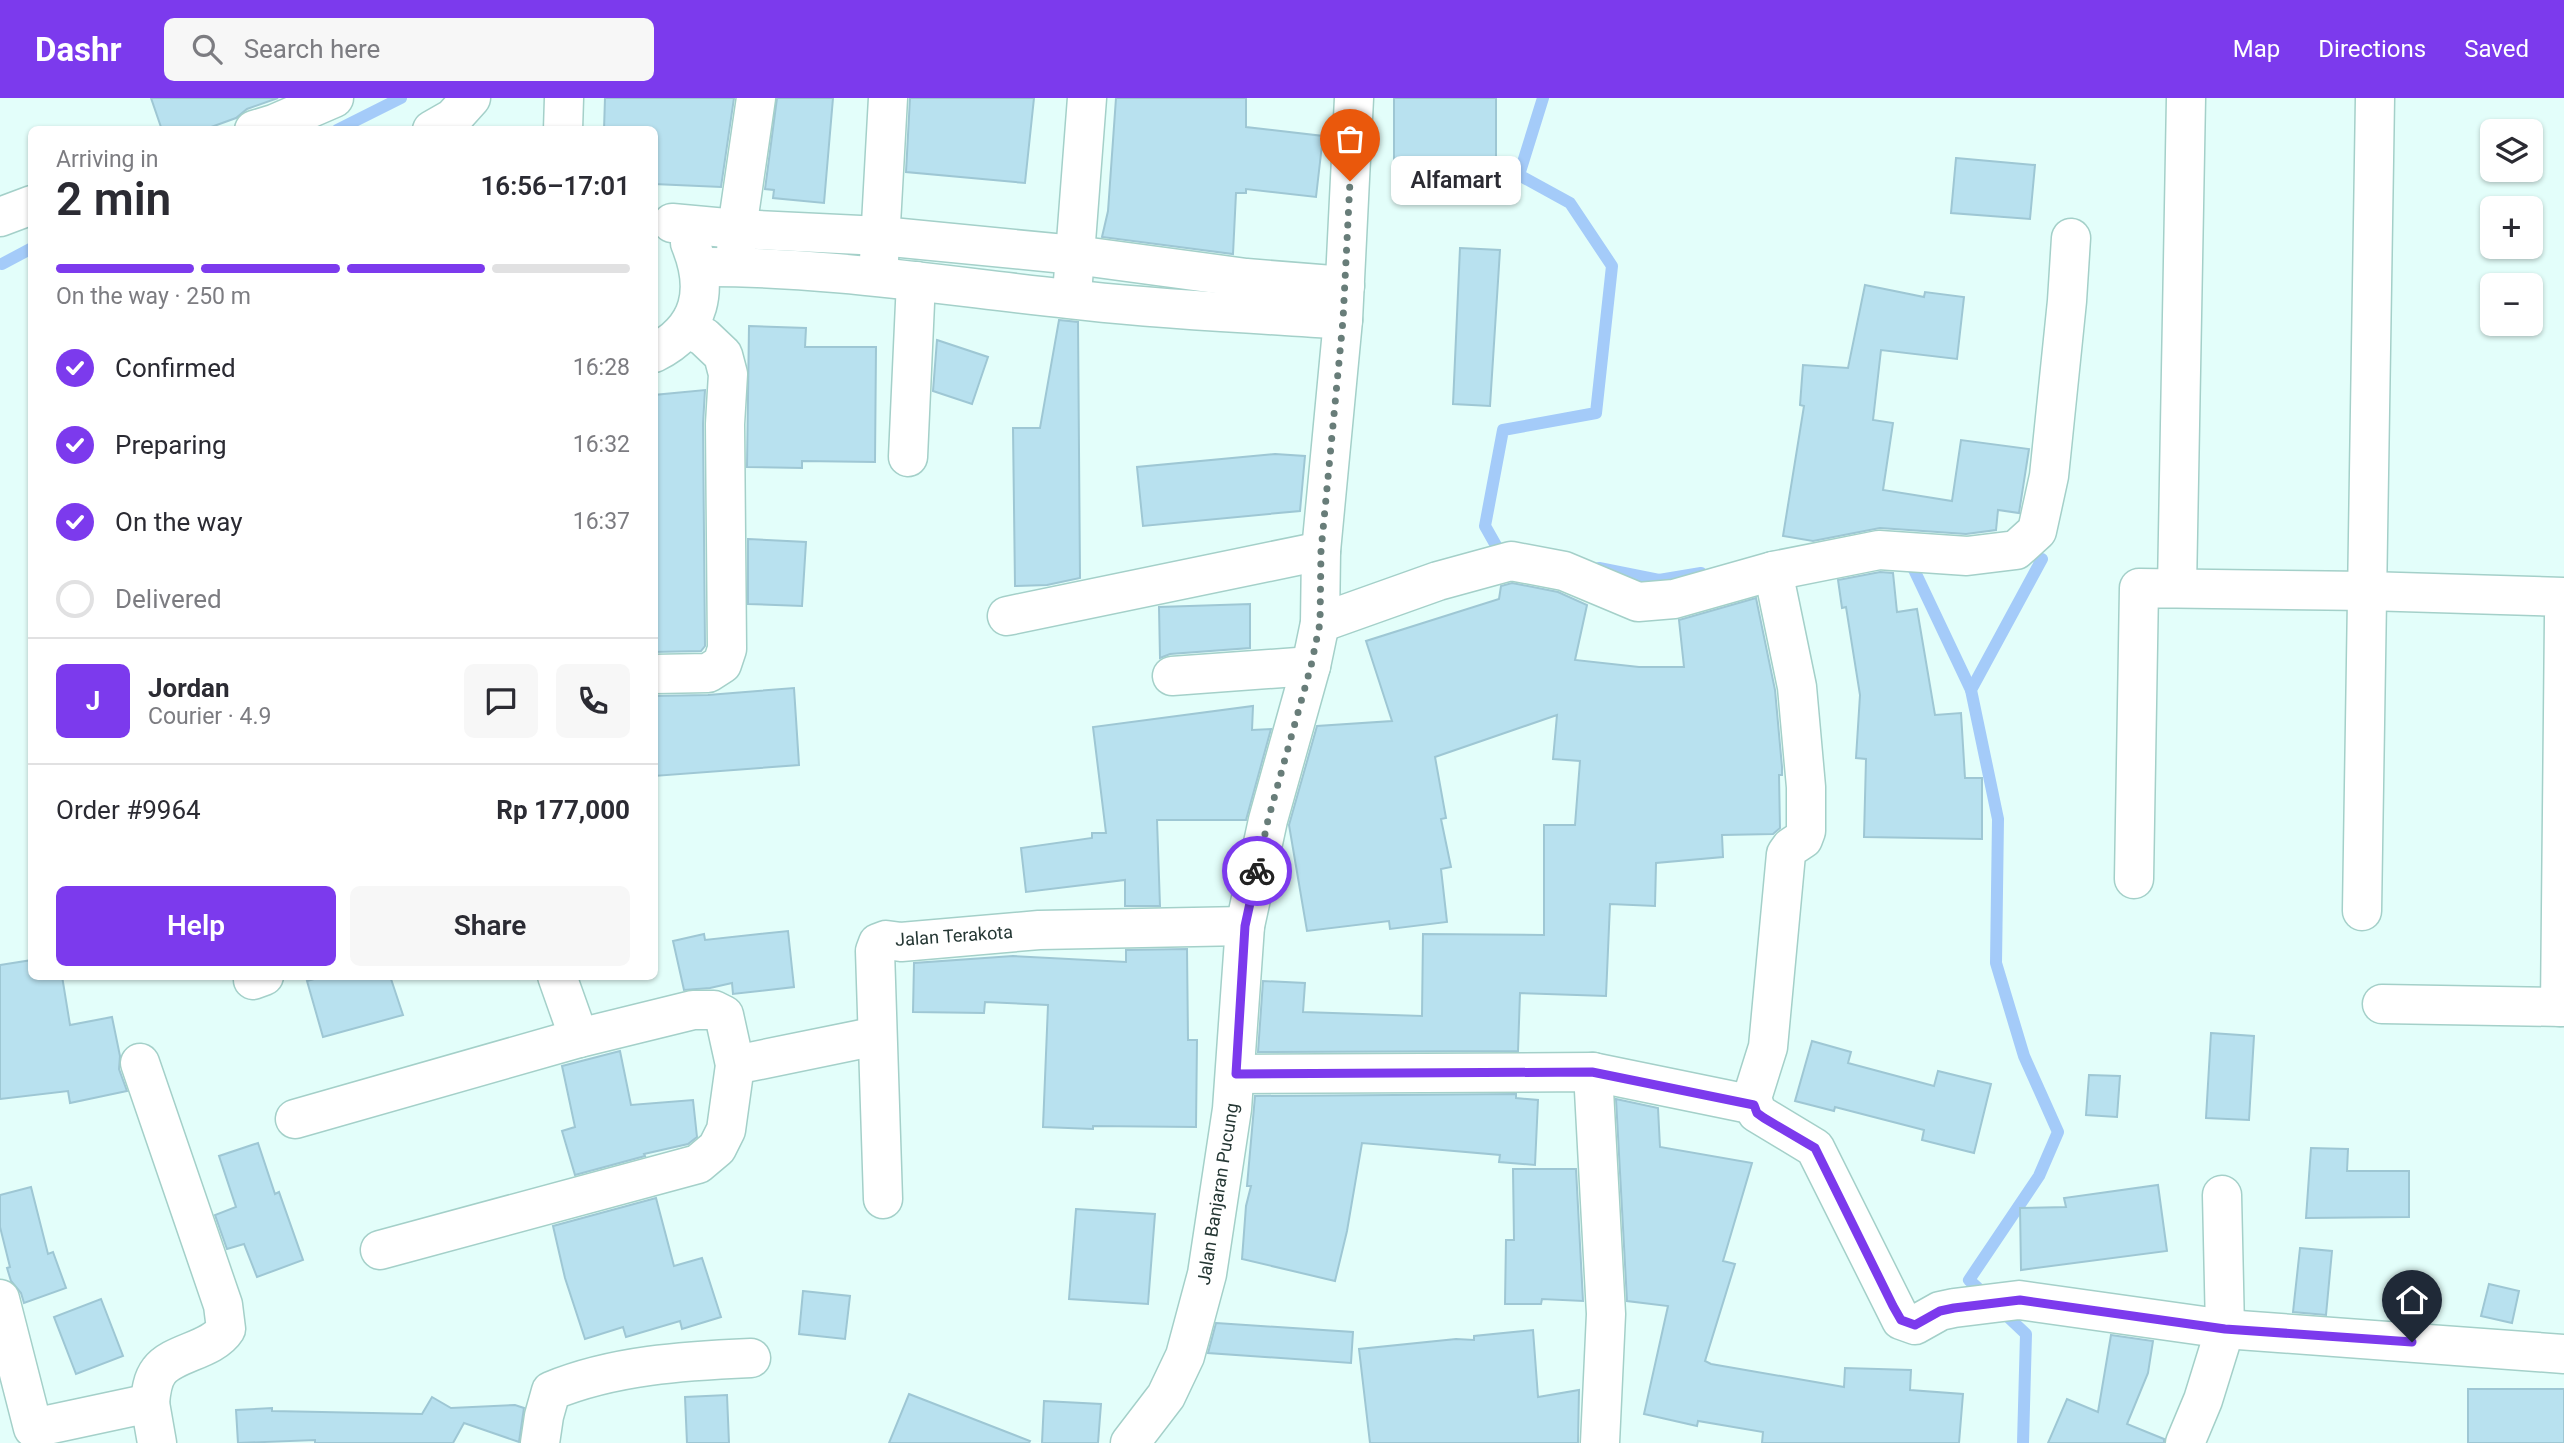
<!DOCTYPE html>
<html lang="en">
<head>
<meta charset="utf-8">
<style>
  :root { --surface:#fff; --page:#f7f7f7; --text:#2b2b33; --muted:#7c7c81; --line:#e1e1e2; --accent:#7c3aed }
  body { margin:0; font-family:Roboto,sans-serif; background:var(--page); color:var(--text); height:100vh; display:flex; flex-direction:column; font-size:26px; white-space:nowrap }
  * { box-sizing:border-box; margin:0 }
  p { font-size:23px; color:var(--muted) }
  .icon { flex:none; width:38px; height:38px; fill:none; stroke:currentColor; stroke-width:2; stroke-linecap:round; stroke-linejoin:round }
  .map { position:relative; flex:1; overflow:hidden }
  .sheet { position:absolute; left:28px; top:28px; width:630px; height:854px; display:flex; flex-direction:column; background:var(--surface); border-radius:10px; box-shadow:0 2px 5px #0004 }
  .sheet>* { flex:none }
  .fabs { position:absolute; left:2480px; top:21px; display:grid; gap:14px }
  .fabs a { display:grid; place-items:center; width:63px; height:63px; border-radius:10px; background:var(--surface); box-shadow:0 2px 5px #0004; font-size:35px }
  .pin { position:absolute; display:grid; place-items:center; width:60px; height:60px; color:#fff; margin:-72px -30px; border-radius:50% 50% 50% 0; rotate:-45deg; box-shadow:0 0 7px #0007 }
  .pin .icon { rotate:45deg }
  .courier { position:absolute; display:grid; place-items:center; width:70px; height:70px; margin:-35px; border:5px solid #7c3aed; border-radius:50%; background:#fff; color:#222; box-shadow:0 2px 9px #0007 }
  .bubble { position:absolute; height:49px; border-radius:10px; background:var(--surface); box-shadow:0 2px 5px #0004; font-size:23px; font-weight:600; line-height:49px; text-align:center }
  .overview em { font-style:normal; font-weight:600 }
  .overview div { display:flex; flex-direction:column-reverse }
  .overview { display:flex; align-items:center; justify-content:space-between; height:119px; padding:0 28px }
  h1 { font-size:46px; font-weight:600; line-height:52px }
  .bar { display:grid; grid-template-columns:repeat(4,1fr); gap:10px 7px; align-content:center; height:84px; padding:0 28px }
  .bar i { height:9px; border-radius:5px; background:var(--line) }
  .bar .current { background:var(--accent) }
  .bar p { grid-column:span 4 }
  .line { display:flex; align-items:center; gap:18px; padding:0 28px; border-top:2px solid var(--line) }
  .line div { flex:1 }
  .round { display:grid; place-items:center; flex:none; width:74px; height:74px; border-radius:10px; background:var(--page) }
  ol { padding:0 28px; list-style:none }
  li { display:flex; align-items:center; gap:21px; height:77px }
  li p { margin-inline-start:auto }
  li .icon { padding:7px; border-radius:50%; background:var(--accent); color:#fff; stroke-width:4 }
  li:last-child { color:var(--muted) }
  li i { width:38px; height:38px; border:4px solid var(--line); border-radius:50% }
  .cta { display:flex; gap:14px; margin-top:auto; padding:14px 28px }
  .cta a { flex:1; height:80px; border-radius:10px; background:var(--accent); color:#fff; font-size:28px; font-weight:600; line-height:80px; text-align:center }
  .cta a+a { background:var(--page); color:var(--text) }
  header { display:flex; align-items:center; gap:42px; box-sizing:border-box; height:98px; padding:0 35px; background:var(--accent); color:#fff }
  header strong { font-size:33px }
  nav { display:flex; gap:38px; margin-inline-start:auto; font-size:24px }
  .search { width:490px; height:63px; background:var(--page); display:flex; align-items:center; gap:18px; box-sizing:border-box; padding:0 24px; border-radius:10px; color:var(--muted); font-size:26px }
  .map>svg:first-child { display:block }
  .lines { fill:none; stroke-linecap:round; stroke-linejoin:round }
  .stream { stroke:#a4cbf9; stroke-width:12 }
  .building { fill:#b8e1ef; stroke:#9ec7d4; stroke-width:2 }
  .street-casing { stroke:#a4d0c9; stroke-width:41 }
  .secondary-casing { stroke:#a4d0c9; stroke-width:41 }
  .street { stroke:#fff; stroke-width:38 }
  .secondary { stroke:#fff; stroke-width:38 }
  .done { stroke:#687d79; stroke-width:7; stroke-dasharray:0 12.6 }
  .route { stroke:#7c3aed; stroke-width:9 }
  .labels { text-anchor:middle; stroke-width:5; stroke-linejoin:round; paint-order:stroke }
  .street-label { font-size:18px; fill:#253734; stroke:#fff }
</style>
</head>
<body>
<header>
<strong>Dashr</strong>
<div class="search"><svg class="icon" aria-label="search" viewBox="0 0 24 24"><circle cx="10" cy="10" r="6"/><path d="M15 15l6 6"/></svg>Search here</div>
<nav><a>Map</a><a>Directions</a><a>Saved</a></nav>
</header>
<div class="map">
<svg width="2564" height="1345" viewBox="0 0 2564 1345">
  <rect width="100%" height="100%" fill="#e3fefa"/>
  <g class="lines">
    <!-- stream -->
    <g class="stream">
      <polyline points="337,32 401,0"/>
      <polyline points="2,166 32,150"/>
      <polyline points="1509,453 1498,451 1485,428 1503,332 1596,315 1612,168 1570,105 1519,77 1543,0"/>
      <polyline points="1908,459 1971,592"/>
      <polyline points="1599,470 1659,482 1701,475"/>
      <polyline points="1981,1193 1969,1182 2039,1078 2058,1034 2024,958 1996,865 1998,721 1971,592 2042,461"/>
      <polyline points="2007,1218 2026,1236 2023,1345"/>
    </g>
  </g>
  <!-- building -->
  <g class="building">
    <polygon points="151,0 278,0 247,11 236,20 203,32 162,32"/>
    <polygon points="605,0 734,0 721,89 654,86 654,32 604,32"/>
    <polygon points="777,0 833,0 824,105 773,100 774,92 765,91"/>
    <polygon points="910,0 1034,0 1025,85 906,74"/>
    <polygon points="1116,0 1246,0 1246,29 1323,38 1316,99 1246,91 1246,95 1236,95 1233,156 1102,139 1108,113"/>
    <polygon points="1394,0 1496,0 1496,71 1394,72"/>
    <polygon points="1956,60 2035,67 2030,121 1951,115"/>
    <polygon points="1460,150 1500,152 1490,308 1453,306"/>
    <polygon points="1865,187 1924,199 1925,194 1964,199 1957,261 1881,252 1873,322 1893,325 1883,392 1952,403 1961,342 2029,351 2019,415 1998,412 1996,432 1966,436 1880,430 1813,443 1783,438 1804,308 1800,307 1803,267 1848,270"/>
    <polygon points="1059,222 1078,224 1080,480 1047,487 1015,488 1013,330 1040,330"/>
    <polygon points="749,228 806,230 805,249 876,249 875,364 802,363 802,370 747,369"/>
    <polygon points="937,242 988,259 972,306 933,293"/>
    <polygon points="705,292 703,326 705,548 701,553 654,554 654,297"/>
    <polygon points="1275,356 1305,358 1300,413 1143,428 1137,369"/>
    <polygon points="748,441 806,444 802,508 748,506"/>
    <polygon points="1880,474 1893,475 1897,514 1917,511 1935,617 1961,615 1965,680 1982,680 1982,741 1864,739 1866,661 1856,660 1860,597 1846,509 1842,510 1838,482"/>
    <polygon points="1512,485 1558,494 1587,507 1575,562 1639,569 1684,569 1679,522 1756,500 1775,592 1782,669 1782,677 1779,677 1780,730 1773,736 1722,737 1723,759 1656,765 1655,808 1610,806 1606,898 1520,895 1518,953 1258,954 1263,883 1305,885 1303,914 1422,918 1423,836 1544,837 1544,727 1575,727 1580,663 1553,661 1557,617 1435,659 1446,720 1441,721 1451,769 1441,771 1447,824 1390,831 1389,823 1307,833 1289,727 1317,628 1392,623 1366,543 1499,501 1501,488"/>
    <polygon points="1250,506 1250,550 1170,556 1160,560 1159,509"/>
    <polygon points="794,590 799,667 654,678 654,598 708,597"/>
    <polygon points="1253,608 1252,632 1271,631 1246,722 1157,722 1160,808 1125,808 1125,782 1026,794 1021,750 1092,740 1092,735 1106,735 1093,629"/>
    <polygon points="788,833 794,889 733,896 732,885 710,890 684,892 673,843 704,836 705,842"/>
    <polygon points="1187,851 1188,942 1197,942 1196,1029 1093,1028 1093,1031 1043,1029 1048,907 985,904 984,915 913,914 914,865 1013,858 1126,864 1126,852"/>
    <polygon points="32,862 32,878 62,878 70,927 112,919 120,958 119,971 127,993 70,1005 68,993 0,1001 0,867"/>
    <polygon points="325,878 390,878 403,917 323,939 307,883"/>
    <polygon points="2211,935 2254,938 2249,1022 2206,1020"/>
    <polygon points="1812,943 1851,954 1848,965 1934,988 1938,973 1991,986 1974,1055 1922,1042 1924,1032 1835,1009 1834,1013 1795,1003"/>
    <polygon points="620,953 631,1007 693,1002 697,1039 688,1046 644,1056 645,1058 575,1077 562,1033 575,1029 562,968"/>
    <polygon points="2089,977 2120,978 2117,1019 2086,1017"/>
    <polygon points="1516,996 1516,1000 1538,1002 1535,1067 1499,1064 1500,1057 1362,1045 1347,1133 1335,1183 1242,1161 1246,1108 1251,1088 1247,1088 1255,998"/>
    <polygon points="1616,1001 1658,1010 1660,1049 1752,1065 1723,1163 1735,1166 1705,1263 1711,1266 1844,1289 1845,1270 1911,1272 1910,1292 1963,1296 1959,1345 1762,1345 1763,1334 1698,1323 1697,1328 1644,1316 1668,1208 1627,1203"/>
    <polygon points="258,1045 275,1096 279,1094 303,1162 257,1179 244,1146 227,1151 215,1117 236,1109 219,1058"/>
    <polygon points="2311,1050 2348,1051 2347,1073 2409,1073 2409,1119 2306,1120"/>
    <polygon points="1513,1071 1576,1071 1583,1203 1542,1201 1541,1206 1505,1206 1506,1142 1514,1142"/>
    <polygon points="2158,1087 2167,1153 2021,1172 2020,1110 2066,1109 2064,1100"/>
    <polygon points="31,1089 48,1156 53,1154 66,1190 24,1205 21,1195 11,1183 7,1170 10,1169 0,1129 0,1097"/>
    <polygon points="656,1100 674,1168 702,1160 721,1219 682,1231 680,1223 626,1239 623,1229 585,1241 565,1180 553,1128"/>
    <polygon points="1076,1111 1155,1116 1148,1206 1069,1201"/>
    <polygon points="2300,1150 2332,1153 2326,1217 2293,1214"/>
    <polygon points="2489,1186 2519,1193 2512,1225 2481,1218"/>
    <polygon points="803,1193 850,1198 845,1241 799,1236"/>
    <polygon points="101,1201 123,1258 76,1276 54,1219"/>
    <polygon points="1216,1225 1353,1234 1351,1265 1208,1255"/>
    <polygon points="1533,1232 1538,1299 1579,1292 1578,1345 1370,1345 1359,1251 1456,1241 1474,1242 1474,1238"/>
    <polygon points="2111,1237 2153,1243 2148,1275 2127,1326 2164,1341 2164,1345 2048,1345 2067,1301 2098,1314"/>
    <rect x="2468" y="1291" width="96" height="54"/>
    <polygon points="909,1296 1030,1343 1029,1345 889,1345"/>
    <polygon points="727,1297 729,1345 687,1345 685,1299"/>
    <polygon points="432,1299 451,1310 515,1307 524,1310 519,1344 464,1325 453,1345 315,1345 315,1342 238,1345 236,1312 272,1310 272,1313 422,1316"/>
    <polygon points="1044,1303 1101,1306 1098,1345 1042,1345"/>
  </g>
  <g class="lines">
    <!-- street casing -->
    <g class="street-casing">
      <g id="street">
        <polyline points="254,32 274,26 334,0"/>
        <polyline points="432,32 453,20 471,0"/>
        <polyline points="563,32 564,0"/>
        <polyline points="0,119 32,107"/>
        <polyline points="672,125 737,131 881,138 1075,157 1246,180 1345,188"/>
        <polyline points="736,157 737,131 756,0"/>
        <polyline points="879,162 888,0"/>
        <path d="M700,169C823,168 946,188 1069,201C1160,212 1252,215 1343,222"/>
        <polyline points="1073,183 1087,0"/>
        <path d="M654,255C702,231 709,191 690,145"/>
        <polyline points="908,359 916,183"/>
        <polyline points="1773,473 1797,589 1806,689 1806,733 1803,741 1791,749 1786,756 1768,949 1752,1000 1757,1015 1815,1050 1901,1222 1915,1227 1940,1213 1954,1210 2019,1202 2225,1231 2564,1256"/>
        <polyline points="2177,490 2186,0"/>
        <polyline points="1007,518 1321,453"/>
        <polyline points="1320,525 1438,483 1511,463 1564,473 1638,504 1674,501 1773,473 1879,452 1967,458 2016,452 2037,433 2049,378 2067,203 2071,140"/>
        <polyline points="654,576 708,575 722,566 727,551 725,326 728,276 723,257 704,239 687,230"/>
        <polyline points="1172,578 1311,568"/>
        <polyline points="2134,781 2139,490 2367,493 2564,499"/>
        <polyline points="2362,813 2375,0"/>
        <polyline points="557,878 579,940"/>
        <polyline points="253,882 264,878"/>
        <polyline points="2382,906 2564,909"/>
        <polyline points="2560,909 2564,519"/>
        <path d="M140,965L223,1207L226,1231C212,1253 173,1254 159,1273C152,1282 151,1294 150,1305"/>
        <polyline points="735,967 877,938"/>
        <polyline points="1593,974 1606,1216 1600,1345"/>
        <polyline points="1236,976 1593,974 1754,1007"/>
        <polyline points="295,1021 579,940 693,912 714,912 724,917 735,967 726,1032 717,1050 698,1066 380,1152"/>
        <polyline points="883,1101 875,853 878,845 886,842 901,844 1039,832 1245,828"/>
        <polyline points="0,1201 33,1330 150,1305 157,1345"/>
        <path d="M540,1345L544,1318L551,1293C614,1267 684,1263 751,1260"/>
        <polyline points="2185,1345 2203,1302 2225,1231 2222,1097"/>
      </g>
    </g>
    <!-- secondary casing -->
    <g class="secondary-casing">
      <polyline id="secondary" points="1130,1345 1166,1298 1185,1258 1207,1176 1232,1011 1245,828 1268,722 1311,568 1320,525 1321,453 1343,222 1354,0"/>
    </g>
    <!-- street -->
    <use href="#street" class="street"/>
    <!-- secondary -->
    <use href="#secondary" class="secondary"/>
  </g>
  <g class="lines">
    <!-- done -->
    <polyline class="done" points="1257,773 1268,722 1311,568 1320,525 1321,453 1343,222 1350,83"/>
    <!-- route -->
    <polyline class="route" points="1257,773 1245,828 1236,976 1592,974 1754,1007 1757,1015 1764,1020 1815,1050 1893,1208 1901,1222 1915,1227 1940,1213 1954,1210 2020,1202 2225,1231 2412,1244"/>
  </g>
  <g class="labels">
    <!-- street labels -->
    <g class="street-label">
      <text transform="translate(954 838) rotate(-4)" y="6">Jalan Terakota</text>
      <text transform="translate(1218 1096) rotate(-81)" y="6">Jalan Banjaran Pucung</text>
    </g>
  </g>
</svg>
<div class="fabs">
<a><svg class="icon" aria-label="layers" viewBox="0 0 24 24"><path d="M12 4l9 5-9 5-9-5zM3 14l9 5 9-5"/></svg></a>
<a>+</a>
<a>−</a>
</div>
<div class="pin" style="left:1350px;top:83px;background:#ea580c"><svg class="icon" aria-label="bag" viewBox="0 0 24 24"><path d="M5 8h14l-1 12H6zM9 8a3 3 0 0 1 6 0"/></svg></div>
<div class="pin" style="left:2412px;top:1244px;background:#1f2937"><svg class="icon" aria-label="home" viewBox="0 0 24 24"><path d="M3 11l9-7 9 7M6 9v11h12V9"/></svg></div>
<div class="courier" style="left:1257px;top:773px"><svg class="icon" aria-label="bike" viewBox="0 0 24 24"><circle cx="6" cy="16" r="4"/><circle cx="18" cy="16" r="4"/><path d="M6 16l4-8h5l3 8M10 8l3 8H6M13 5h3"/></svg></div>
<div class="bubble" style="left:1391px;top:58px;width:130px">Alfamart</div>
<section class="sheet">
<div class="overview"><div><h1>2 min</h1><p>Arriving in</p></div><em>16:56–17:01</em></div>
<div class="bar"><i class="current"></i><i class="current"></i><i class="current"></i><i></i><p>On the way · 250 m</p></div>
<ol>
<li><svg class="icon" aria-label="check" viewBox="0 0 24 24"><path d="M5 12l5 5 9-10"/></svg>Confirmed<p>16:28</p></li>
<li><svg class="icon" aria-label="check" viewBox="0 0 24 24"><path d="M5 12l5 5 9-10"/></svg>Preparing<p>16:32</p></li>
<li><svg class="icon" aria-label="check" viewBox="0 0 24 24"><path d="M5 12l5 5 9-10"/></svg>On the way<p>16:37</p></li>
<li><i></i>Delivered</li>
</ol>
<div class="line" style="height:126px"><b class="round" style="background:var(--accent);color:#fff">J</b><div><b>Jordan</b><p>Courier · 4.9</p></div><a class="round"><svg class="icon" aria-label="chat" viewBox="0 0 24 24"><path d="M4 5h16v11H9l-5 4z"/></svg></a><a class="round"><svg class="icon" aria-label="phone" viewBox="0 0 24 24"><path d="M5 4h4l2 5-3 2q2 4 5 5l2-3 5 2v4C11 20 4 13 5 4z"/></svg></a></div>
<div class="line" style="height:91px"><div>Order #9964</div><b>Rp 177,000</b></div>
<div class="cta"><a>Help</a><a>Share</a></div>
</section>
</div>
</body>
</html>
